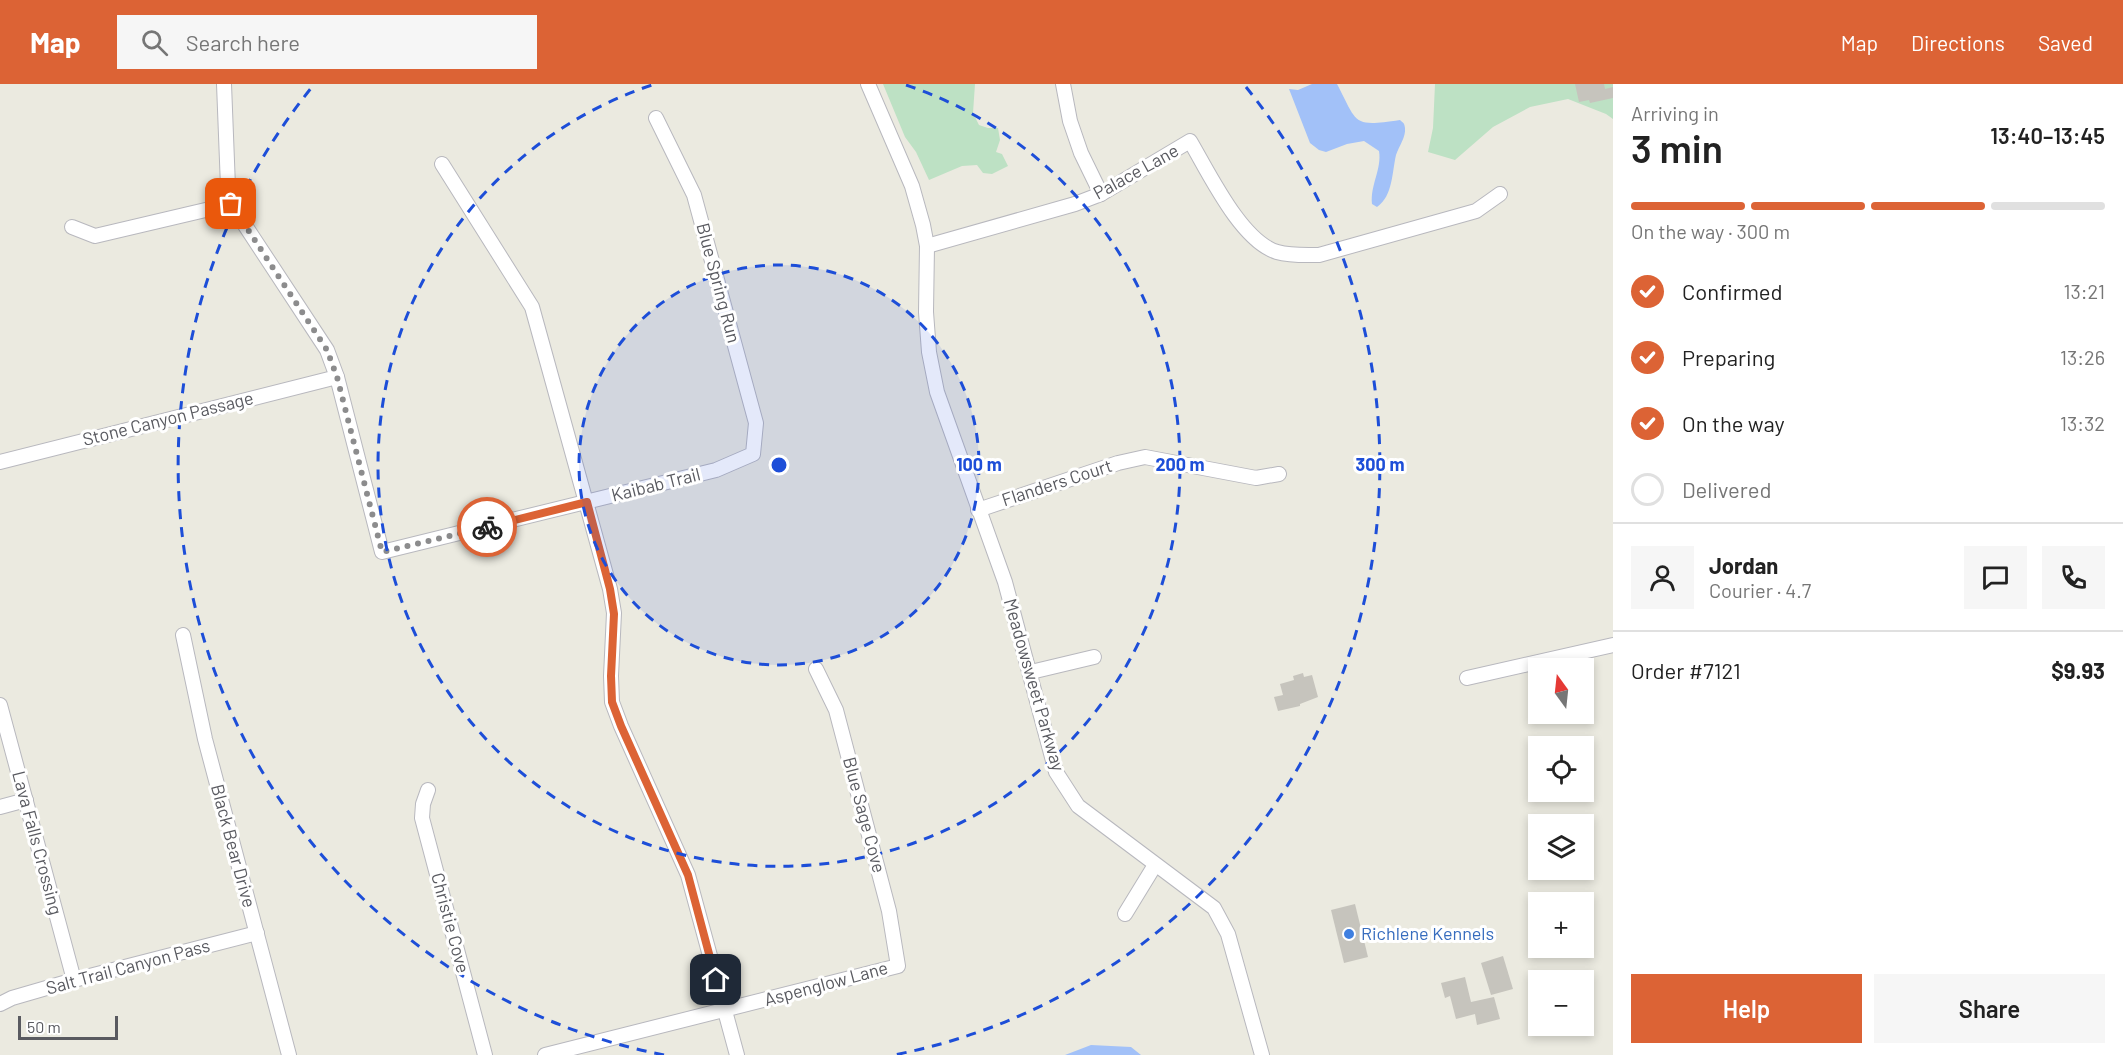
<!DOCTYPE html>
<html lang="en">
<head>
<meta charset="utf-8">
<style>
  :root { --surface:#fff; --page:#f6f6f6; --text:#222; --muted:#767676; --line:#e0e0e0; --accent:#dc6335 }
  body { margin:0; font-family:Barlow,sans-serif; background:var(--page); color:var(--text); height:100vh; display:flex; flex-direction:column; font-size:22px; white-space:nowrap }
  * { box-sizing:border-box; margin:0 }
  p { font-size:20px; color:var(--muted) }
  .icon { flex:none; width:33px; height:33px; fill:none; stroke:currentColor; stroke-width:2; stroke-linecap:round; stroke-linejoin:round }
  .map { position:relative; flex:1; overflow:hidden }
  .sheet { display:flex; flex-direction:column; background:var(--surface); width:510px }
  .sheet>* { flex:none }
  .needle { width:39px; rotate:345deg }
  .fabs { position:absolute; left:1528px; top:574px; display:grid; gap:12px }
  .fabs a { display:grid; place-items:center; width:66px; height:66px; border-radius:0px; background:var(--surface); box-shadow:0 3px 9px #0003; font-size:30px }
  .scale { position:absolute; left:18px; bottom:15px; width:100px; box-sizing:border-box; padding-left:6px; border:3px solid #595a60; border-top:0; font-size:16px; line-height:21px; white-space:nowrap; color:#595a60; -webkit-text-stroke:4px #fff; paint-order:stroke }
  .pin { position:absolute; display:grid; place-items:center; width:51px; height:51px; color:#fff; margin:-26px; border-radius:12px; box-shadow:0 3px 9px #0006 }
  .courier { position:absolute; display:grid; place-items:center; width:60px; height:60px; margin:-30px; border:4px solid #dc6335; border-radius:50%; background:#fff; color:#222; box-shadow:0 2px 8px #0007 }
  .summary em { font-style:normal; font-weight:600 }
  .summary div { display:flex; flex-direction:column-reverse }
  .summary { display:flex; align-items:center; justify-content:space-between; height:102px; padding:0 18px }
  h1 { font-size:39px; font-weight:600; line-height:45px }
  .bar { display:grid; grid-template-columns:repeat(4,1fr); gap:9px 6px; align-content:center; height:72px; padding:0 18px }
  .bar i { height:8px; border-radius:4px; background:var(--line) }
  .bar .active { background:var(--accent) }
  .bar p { grid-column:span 4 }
  .line { display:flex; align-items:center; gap:15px; padding:0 18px; border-top:2px solid var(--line) }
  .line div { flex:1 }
  .round { display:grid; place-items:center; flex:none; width:63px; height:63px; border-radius:0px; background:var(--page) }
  ol { padding:0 18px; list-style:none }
  li { display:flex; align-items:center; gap:18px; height:66px }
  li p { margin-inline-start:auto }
  li .icon { padding:6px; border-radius:50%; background:var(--accent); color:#fff; stroke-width:4 }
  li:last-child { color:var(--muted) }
  li i { width:33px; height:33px; border:3px solid var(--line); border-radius:50% }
  .cta { display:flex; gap:12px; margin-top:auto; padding:12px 18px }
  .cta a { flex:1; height:69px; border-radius:0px; background:var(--accent); color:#fff; font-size:24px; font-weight:600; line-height:69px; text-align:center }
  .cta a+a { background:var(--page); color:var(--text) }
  header { display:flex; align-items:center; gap:36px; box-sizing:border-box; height:84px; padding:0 30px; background:var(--accent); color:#fff }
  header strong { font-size:28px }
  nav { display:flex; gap:33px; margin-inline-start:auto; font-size:21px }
  .search { width:420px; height:54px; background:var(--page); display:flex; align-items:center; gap:15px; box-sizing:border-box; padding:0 21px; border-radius:0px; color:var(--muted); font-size:22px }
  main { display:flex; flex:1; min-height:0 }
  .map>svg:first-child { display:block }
  .green { fill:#bde1c4 }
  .water { fill:#a2c1f8 }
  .building { fill:#c6c4bd }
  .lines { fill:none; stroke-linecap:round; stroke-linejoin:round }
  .minor-casing { stroke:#b8b8be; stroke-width:16 }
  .minor { stroke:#fff; stroke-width:14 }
  .done { stroke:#8c8c8d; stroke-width:6; stroke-dasharray:0 10.8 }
  .route { stroke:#dc6335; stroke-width:8 }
  .ring { fill:none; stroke:#1d4ed8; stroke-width:3; stroke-dasharray:10 8 }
  .shop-dot { fill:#3f7fe0; stroke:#fff; stroke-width:2 }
  .labels { text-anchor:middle; stroke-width:6; stroke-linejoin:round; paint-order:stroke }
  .street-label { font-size:18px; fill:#595a60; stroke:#fff }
  .shop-label { font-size:18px; fill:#366cbe; stroke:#fff; text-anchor:start }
  .centre { fill:#1d4ed8; stroke:#fff; stroke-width:3 }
  .ring-label { font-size:18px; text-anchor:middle; font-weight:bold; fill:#1d4ed8; stroke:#fff; stroke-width:6; stroke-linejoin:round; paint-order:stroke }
</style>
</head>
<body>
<header>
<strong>Map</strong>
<div class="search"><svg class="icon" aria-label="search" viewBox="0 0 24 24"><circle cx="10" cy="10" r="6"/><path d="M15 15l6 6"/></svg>Search here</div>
<nav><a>Map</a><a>Directions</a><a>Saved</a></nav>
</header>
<main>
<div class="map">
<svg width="1613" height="971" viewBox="0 0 1613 971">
  <rect width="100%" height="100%" fill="#ebeae0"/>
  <!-- green -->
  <g class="green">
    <polygon points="883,0 975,0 973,29 979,41 988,44 998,44 1000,56 996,68 1002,70 1008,82 992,90 983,89 977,81 962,82 929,96 916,68 905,53"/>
    <polygon points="1435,0 1613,0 1613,35 1606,30 1568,15 1530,23 1493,43 1455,76 1428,68 1433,44"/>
  </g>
  <!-- water -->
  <g class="water">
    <path d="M1312,0H1337C1358,40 1352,43 1400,36C1404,40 1404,38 1405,44C1406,53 1399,62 1396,71C1392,88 1393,112 1377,123L1372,120C1370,101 1382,85 1379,67L1364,57L1347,60L1326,68L1319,66L1310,59L1289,5L1298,6Z"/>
    <polygon points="1091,961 1131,963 1141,971 1065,971"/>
  </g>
  <!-- building -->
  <g class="building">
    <polygon points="1575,0 1604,0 1605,5 1613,3 1613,14 1590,19 1589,16 1579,18"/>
    <polygon points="1303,589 1304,593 1312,591 1318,613 1300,620 1300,622 1278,627 1274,613 1283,611 1280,600 1294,596 1293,592"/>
    <polygon points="1355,820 1368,873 1344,879 1331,826"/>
    <polygon points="1503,872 1513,905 1491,911 1481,879"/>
    <polygon points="1465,893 1471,918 1494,913 1500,935 1477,941 1475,930 1456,935 1450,912 1445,914 1441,899"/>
  </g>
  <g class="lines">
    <!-- minor casing -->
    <g class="minor-casing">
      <g id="minor">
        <polyline points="224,0 228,103 231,120 327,266 337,293 382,468 716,386 753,370 756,339 694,111 656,34"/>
        <polyline points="868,0 912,102 923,141 927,162 926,228 929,268 937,308 1005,498 1056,688 1078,722 1214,824 1228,850 1262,971"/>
        <polyline points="1063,0 1070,37 1081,69 1101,110"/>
        <polyline points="442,80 532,223 610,505 614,529 611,592 612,618 621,642 688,791 737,971"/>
        <polyline points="72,143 95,152 231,120"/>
        <path d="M927,162L1075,120L1101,110L1190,57C1209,89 1241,157 1277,168C1291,172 1306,171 1319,171L1476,127L1500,110"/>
        <polyline points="0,378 337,293"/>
        <polyline points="978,426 1118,379 1145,373 1256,394 1279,390"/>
        <polyline points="183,551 205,655 289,971"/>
        <polyline points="1031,588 1094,573"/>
        <polyline points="1467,594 1613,561"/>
        <polyline points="0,621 74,896"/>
        <polyline points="428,706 423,720 422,734 485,971"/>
        <polyline points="0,723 26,716"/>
        <polyline points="1125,830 1155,781"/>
        <polyline points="0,920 12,914 74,896 257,849"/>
        <polyline points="545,971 898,882 889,827 836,626 816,585"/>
      </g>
    </g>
    <!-- minor -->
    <use href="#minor" class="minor"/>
  </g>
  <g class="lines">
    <!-- done -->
    <polyline class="done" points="231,120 327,266 337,293 382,468 487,443"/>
    <!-- route -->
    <polyline class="route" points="487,443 587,418 610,505 614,530 611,592 612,618 621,642 688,791 716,896"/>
  </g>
  <!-- distance rings -->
  <circle cx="779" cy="381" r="200" fill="#1d4ed8" fill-opacity=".12"/>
  <g class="ring">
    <circle cx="779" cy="381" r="200"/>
    <path d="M906 1A401 401 0 1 1 652 1"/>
    <path d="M664 971A601 601 0 0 1 312 3M1246 3A601 601 0 0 1 894 971"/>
  </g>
  <!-- markers -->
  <circle class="shop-dot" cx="1349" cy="850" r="6"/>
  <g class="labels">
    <!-- street labels -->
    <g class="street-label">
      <text transform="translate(1136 88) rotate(-29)" y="6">Palace Lane</text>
      <text transform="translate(718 199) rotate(75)" y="6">Blue Spring Run</text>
      <text transform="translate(168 335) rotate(-14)" y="6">Stone Canyon Passage</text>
      <text transform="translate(1057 399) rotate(-18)" y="6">Flanders Court</text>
      <text transform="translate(656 401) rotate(-14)" y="6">Kaibab Trail</text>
      <text transform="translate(1034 601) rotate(74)" y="6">Meadowsweet Parkway</text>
      <text transform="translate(864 731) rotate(75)" y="6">Blue Sage Cove</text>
      <text transform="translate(37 759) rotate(75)" y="6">Lava Falls Crossing</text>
      <text transform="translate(233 762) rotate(75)" y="6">Black Bear Drive</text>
      <text transform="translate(450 839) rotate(75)" y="6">Christie Cove</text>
      <text transform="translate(128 883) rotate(-15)" y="6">Salt Trail Canyon Pass</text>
      <text transform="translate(826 900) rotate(-15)" y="6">Aspenglow Lane</text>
    </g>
    <!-- shop labels -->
    <g class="shop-label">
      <text x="1361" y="856">Richlene Kennels</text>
    </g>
  </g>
  <circle cx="779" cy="381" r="9" class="centre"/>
  <g class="ring-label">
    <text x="979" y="387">100 m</text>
    <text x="1180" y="387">200 m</text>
    <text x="1380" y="387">300 m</text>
  </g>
</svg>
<div class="fabs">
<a><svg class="needle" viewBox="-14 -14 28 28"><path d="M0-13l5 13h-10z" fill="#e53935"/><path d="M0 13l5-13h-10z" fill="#767676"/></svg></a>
<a><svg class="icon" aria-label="locate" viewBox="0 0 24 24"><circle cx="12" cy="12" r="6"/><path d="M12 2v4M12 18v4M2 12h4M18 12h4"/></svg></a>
<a><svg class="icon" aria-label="layers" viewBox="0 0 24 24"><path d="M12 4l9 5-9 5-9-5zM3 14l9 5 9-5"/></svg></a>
<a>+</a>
<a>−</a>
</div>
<div class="scale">50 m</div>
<div class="pin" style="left:231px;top:120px;background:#ea580c"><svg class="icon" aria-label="bag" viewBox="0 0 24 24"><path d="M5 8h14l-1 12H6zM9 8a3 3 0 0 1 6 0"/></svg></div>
<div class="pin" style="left:716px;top:896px;background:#1f2937"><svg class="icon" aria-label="home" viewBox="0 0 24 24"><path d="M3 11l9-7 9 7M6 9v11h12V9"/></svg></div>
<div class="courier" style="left:487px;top:443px"><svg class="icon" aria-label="bike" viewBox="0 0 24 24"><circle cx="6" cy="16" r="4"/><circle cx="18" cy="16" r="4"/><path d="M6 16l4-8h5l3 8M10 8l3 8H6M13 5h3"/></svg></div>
</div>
<section class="sheet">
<div class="summary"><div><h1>3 min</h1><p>Arriving in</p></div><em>13:40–13:45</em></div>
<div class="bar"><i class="active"></i><i class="active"></i><i class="active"></i><i></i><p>On the way · 300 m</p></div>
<ol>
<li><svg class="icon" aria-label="check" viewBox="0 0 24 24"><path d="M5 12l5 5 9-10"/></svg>Confirmed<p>13:21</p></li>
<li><svg class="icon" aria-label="check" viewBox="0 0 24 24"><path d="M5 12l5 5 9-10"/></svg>Preparing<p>13:26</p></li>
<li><svg class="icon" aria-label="check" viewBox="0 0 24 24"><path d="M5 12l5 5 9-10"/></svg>On the way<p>13:32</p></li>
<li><i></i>Delivered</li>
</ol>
<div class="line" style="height:108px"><a class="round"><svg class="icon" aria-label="person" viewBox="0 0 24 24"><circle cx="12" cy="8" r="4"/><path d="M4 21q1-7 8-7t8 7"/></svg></a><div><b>Jordan</b><p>Courier · 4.7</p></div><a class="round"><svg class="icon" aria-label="chat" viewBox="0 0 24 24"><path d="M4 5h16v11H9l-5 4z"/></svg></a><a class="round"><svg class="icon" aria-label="phone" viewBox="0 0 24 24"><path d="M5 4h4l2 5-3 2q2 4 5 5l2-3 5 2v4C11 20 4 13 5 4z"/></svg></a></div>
<div class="line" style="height:78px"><div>Order #7121</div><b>$9.93</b></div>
<div class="cta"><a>Help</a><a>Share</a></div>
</section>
</main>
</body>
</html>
